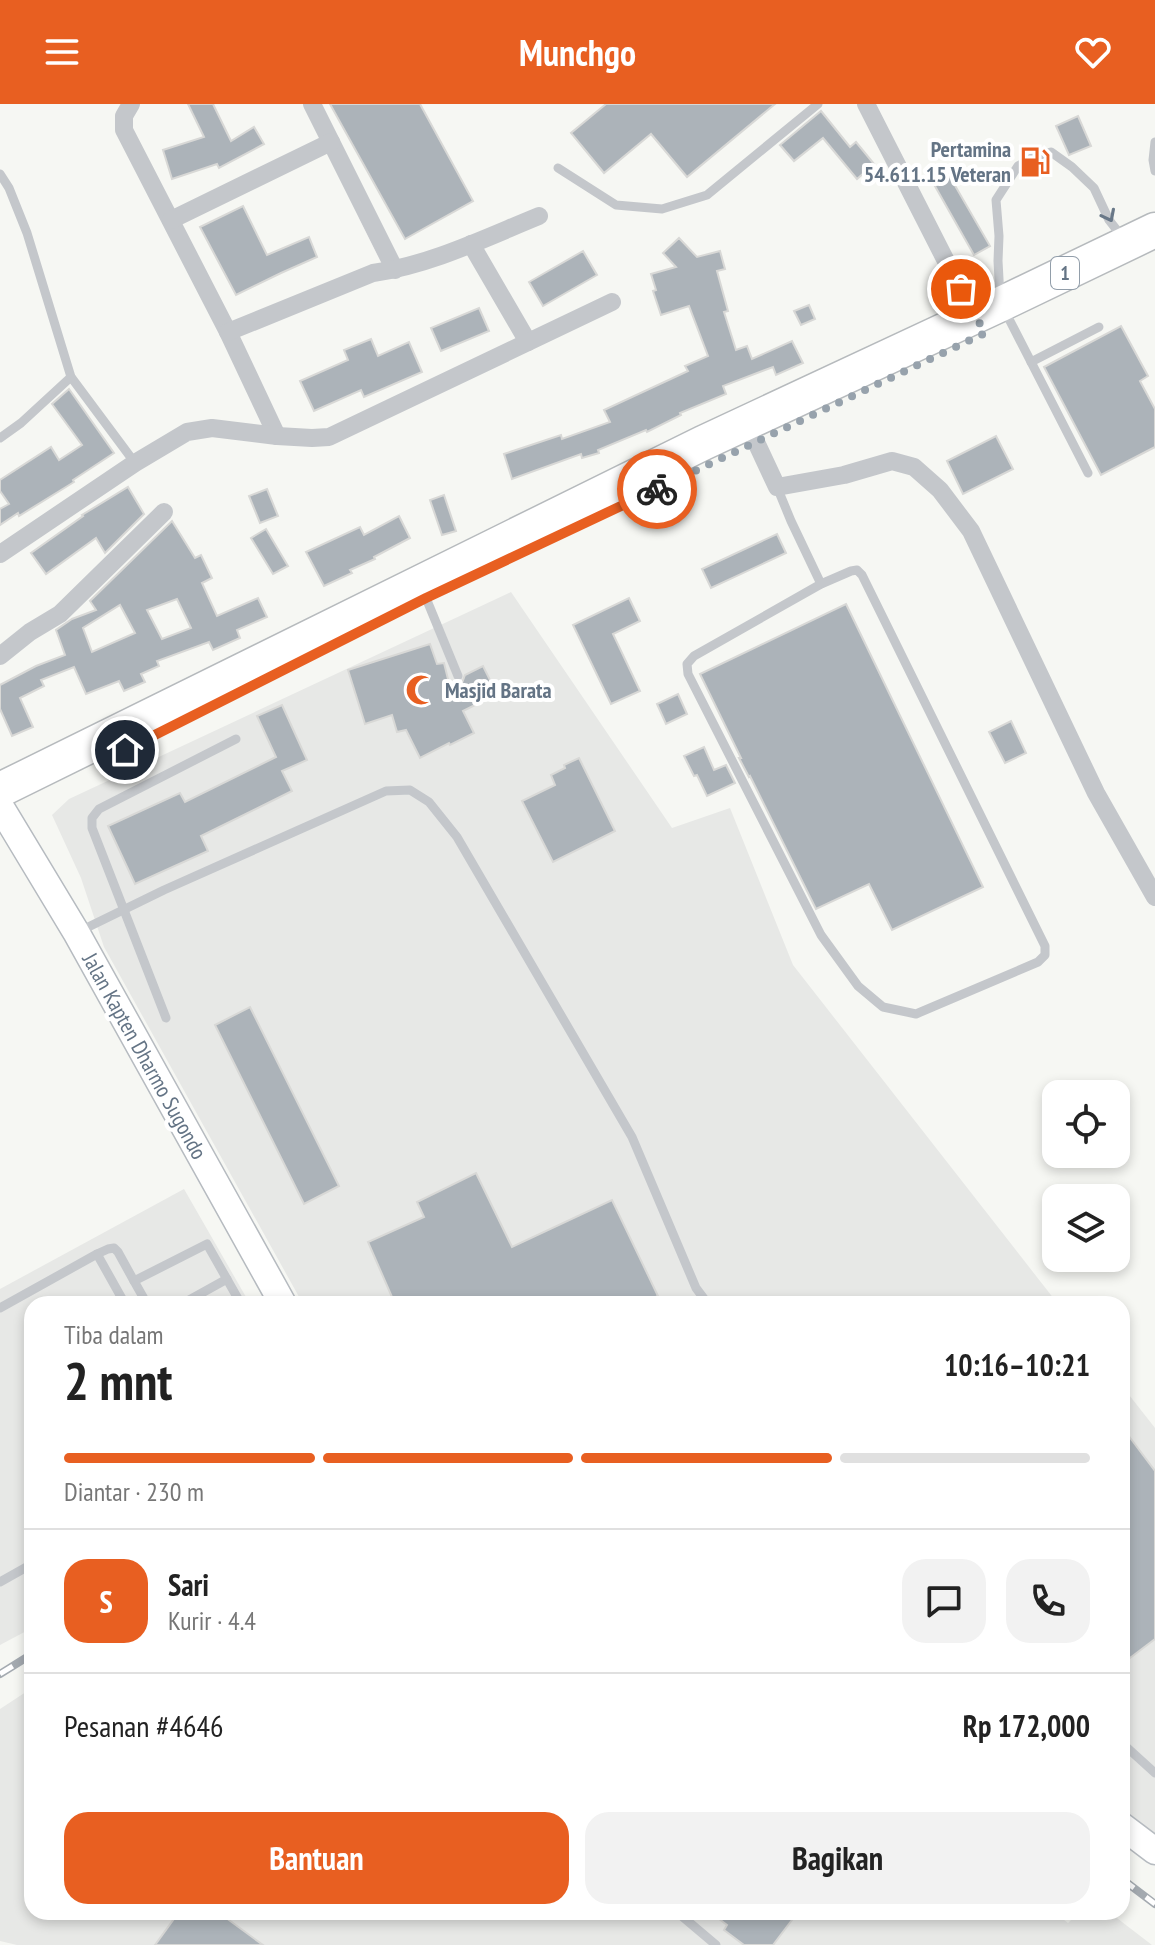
<!DOCTYPE html>
<html lang="id">
<head>
<meta charset="utf-8">
<style>
  :root { --surface:#fff; --page:#f2f2f2; --text:#222; --muted:#767676; --line:#e0e0e0; --accent:#e85f21 }
  body { margin:0; font-family:"PT Sans Narrow",sans-serif; background:var(--page); color:var(--text); height:100vh; display:flex; flex-direction:column; font-size:30px; white-space:nowrap }
  * { box-sizing:border-box; margin:0 }
  p { font-size:26px; color:var(--muted) }
  .icon { flex:none; width:44px; height:44px; fill:none; stroke:currentColor; stroke-width:2; stroke-linecap:round; stroke-linejoin:round }
  .map { position:relative; flex:1; overflow:hidden }
  .details { position:absolute; left:24px; top:1192px; width:1106px; height:624px; display:flex; flex-direction:column; background:var(--surface); border-radius:24px; box-shadow:0 4px 12px #0003 }
  .details>* { flex:none }
  .tools { position:absolute; left:1042px; top:976px; display:grid; gap:16px }
  .tools a { display:grid; place-items:center; width:88px; height:88px; border-radius:16px; background:var(--surface); box-shadow:0 4px 12px #0003; font-size:40px }
  .pin { position:absolute; display:grid; place-items:center; width:68px; height:68px; color:#fff; margin:-34px; border:4px solid #fff; border-radius:50%; box-shadow:0 2px 8px #0007 }
  .courier { position:absolute; display:grid; place-items:center; width:80px; height:80px; margin:-40px; border:6px solid #e85f21; border-radius:50%; background:#fff; color:#222; box-shadow:0 2px 10px #0007 }
  .head em { font-style:normal; font-weight:800 }
  .head div { display:flex; flex-direction:column-reverse }
  .head { display:flex; align-items:center; justify-content:space-between; height:136px; padding:0 40px }
  h1 { font-size:52px; font-weight:800; line-height:60px }
  .bar { display:grid; grid-template-columns:repeat(4,1fr); gap:12px 8px; align-content:center; height:96px; padding:0 40px }
  .bar i { height:10px; border-radius:6px; background:var(--line) }
  .bar .on { background:var(--accent) }
  .bar p { grid-column:span 4 }
  .line { display:flex; align-items:center; gap:20px; padding:0 40px; border-top:2px solid var(--line) }
  .line div { flex:1 }
  .round { display:grid; place-items:center; flex:none; width:84px; height:84px; border-radius:24px; background:var(--page) }
  .action { display:flex; gap:16px; margin-top:auto; padding:16px 40px }
  .action a { flex:1; height:92px; border-radius:24px; background:var(--accent); color:#fff; font-size:32px; font-weight:800; line-height:92px; text-align:center }
  .action a+a { background:var(--page); color:var(--text) }
  header { display:flex; justify-content:space-between; align-items:center; height:104px; padding:0 40px; background:var(--accent); color:#fff; font-size:36px; font-weight:800 }
  .map>svg:first-child { display:block }
  .built { fill:#e7e8e6 }
  .building { fill:#acb3b9; stroke:#d8d8d6; stroke-width:2; fill-rule:evenodd }
  .lines { fill:none; stroke-linecap:round; stroke-linejoin:round }
  .secondary-casing { stroke:#b6bbc0; stroke-width:29 }
  .highway-casing { stroke:#b6babd; stroke-width:37 }
  .lane { stroke:#c4c7cb; stroke-width:9 }
  .street { stroke:#c4c7cb; stroke-width:18 }
  .secondary { stroke:#fff; stroke-width:26 }
  .highway { stroke:#fff; stroke-width:34 }
  .rail-casing { stroke:#a4aab0; stroke-width:8 }
  .rail { stroke:#fff; stroke-width:5; stroke-dasharray:15; stroke-linecap:butt }
  .oneway { stroke:#697888 }
  .done { stroke:#97a2ac; stroke-width:8; stroke-dasharray:0 14.4 }
  .route { stroke:#e85f21; stroke-width:10 }
  .labels { text-anchor:middle; stroke-width:8; stroke-linejoin:round; paint-order:stroke }
  .shield { fill:#fff; stroke:#929eaa; stroke-width:2 }
  .shield-label { font-size:20px; font-weight:bold; fill:#647485 }
  .poi-label { font-size:22px; font-weight:bold; fill:#647485; stroke:#fff; text-anchor:end }
  .street-label { font-size:22px; fill:#647485; stroke:#fff }
</style>
</head>
<body>
<header><svg class="icon" aria-label="menu" viewBox="0 0 24 24"><path d="M4 6h16M4 12h16M4 18h16"/></svg>Munchgo<svg class="icon" aria-label="heart" viewBox="0 0 24 24"><path d="M12 20l-8-8c-3-5 5-10 8-4 3-6 11-1 8 4z"/></svg></header>
<div class="map">
<svg width="1155" height="1841" viewBox="0 0 1155 1841">
  <rect width="100%" height="100%" fill="#f6f7f3"/>
  <!-- built -->
  <g class="built">
    <polygon points="511,488 672,724 730,704 793,861 1058,1200 303,1200 104,843 81,774 52,711 69,695"/>
    <polygon points="184,1085 250,1200 32,1200 32,1524 0,1541 0,1185"/>
    <polygon points="1122,1282 1155,1324 1155,1734 1122,1708"/>
    <polygon points="32,1584 32,1808 1054,1808 1068,1819 1079,1808 1109,1808 1152,1841 17,1841 0,1837 0,1605"/>
  </g>
  <!-- building -->
  <g class="building">
    <polygon points="188,0 213,0 231,37 254,23 264,40 219,64 217,60 172,75 163,46 204,33"/>
    <polygon points="330,0 420,0 473,97 405,135"/>
    <polygon points="606,0 775,0 687,73 651,30 604,69 571,29"/>
    <polygon points="821,7 850,43 856,38 874,60 857,75 823,34 794,57 780,41"/>
    <polygon points="1078,12 1091,42 1069,51 1056,22"/>
    <polygon points="946,66 990,142 974,151 931,75"/>
    <polygon points="243,102 267,151 309,133 317,153 281,169 236,191 200,123"/>
    <polygon points="679,134 697,153 720,147 725,165 717,167 728,207 724,208 736,246 747,242 752,255 792,237 803,259 776,271 773,263 723,282 726,290 680,309 681,311 647,328 646,326 598,346 599,349 582,354 581,350 512,375 504,350 561,331 562,335 610,318 604,306 688,267 685,262 708,252 689,202 661,211 653,187 656,186 651,170 676,163 663,149"/>
    <polygon points="583,147 597,171 543,202 529,178"/>
    <polygon points="809,201 815,215 801,221 794,207"/>
    <polygon points="479,204 489,227 441,247 431,224"/>
    <polygon points="1121,222 1148,272 1140,277 1155,305 1155,343 1101,371 1044,263"/>
    <polygon points="371,235 378,252 409,238 422,268 364,293 361,286 314,307 300,277 348,256 344,246"/>
    <polygon points="69,285 114,349 73,376 74,378 19,412 18,409 0,421 0,405 9,400 0,387 0,376 51,343 59,356 82,341 52,300"/>
    <polygon points="996,332 1013,365 963,390 947,357"/>
    <polygon points="128,383 144,410 105,449 96,434 46,470 31,449 83,412 82,411"/>
    <polygon points="267,385 278,412 260,419 249,392"/>
    <polygon points="444,391 456,427 442,431 430,396"/>
    <polygon points="399,412 410,434 374,453 375,455 350,466 352,469 324,482 306,448 360,423 364,431"/>
    <path d="M172,417L195,454L201,451L212,474L202,479L217,512L258,494L267,513L237,526L240,534L213,546L209,538L157,557L159,562L141,570L145,578L124,587L119,577L86,590L74,563L41,576L44,582L20,594L33,623L12,632L0,605V581L36,562L65,551L56,526L72,515L96,506L90,497ZM177,495L191,524L162,535L147,506ZM120,501L135,529L92,548L83,524Z"/>
    <polygon points="266,425 288,462 273,470 251,434"/>
    <polygon points="777,430 786,449 711,484 702,465"/>
    <polygon points="629,494 640,517 613,530 640,587 611,600 573,521"/>
    <polygon points="846,500 983,783 892,826 869,780 816,805 750,672 749,673 739,654 741,654 700,570"/>
    <polygon points="430,540 437,560 444,559 449,579 453,578 462,579 465,571 483,562 497,590 463,607 474,629 450,641 449,639 420,654 406,626 397,628 392,611 365,620 348,566"/>
    <polygon points="678,590 687,610 666,620 657,600"/>
    <polygon points="282,601 307,656 282,667 292,687 201,732 208,747 135,780 108,722 180,689 185,698 276,653 257,612"/>
    <polygon points="1011,617 1026,649 1005,659 989,628"/>
    <polygon points="704,643 714,666 726,661 735,679 707,692 697,671 694,672 684,652"/>
    <polygon points="579,654 615,727 553,758 522,697 555,681 551,671 565,664 564,661"/>
    <polygon points="250,903 339,1082 304,1100 215,921"/>
    <polygon points="476,1069 512,1143 612,1096 658,1192 641,1200 395,1200 368,1138 424,1113 417,1098"/>
    <polygon points="1122,1323 1155,1367 1155,1535 1122,1560"/>
    <polygon points="179,1808 218,1808 263,1841 155,1841"/>
    <polygon points="710,1808 798,1808 773,1841 744,1841 724,1826 727,1821"/>
  </g>
  <g class="lines">
    <!-- secondary casing -->
    <g class="secondary-casing">
      <g id="secondary">
        <polyline points="0,702 76,828 283,1200"/>
        <polyline points="1122,1722 1155,1747"/>
      </g>
    </g>
    <!-- highway casing -->
    <g class="highway-casing">
      <polyline id="highway" points="0,686 703,339 1001,200 1155,126"/>
    </g>
    <!-- lane -->
    <g class="lane">
      <polyline points="1155,38 1153,56 1155,67"/>
      <polyline points="558,64 616,101 662,105 707,91 818,0"/>
      <polyline points="0,70 9,84 27,129 71,273 135,359"/>
      <polyline points="1000,193 998,157 999,132 996,96 1018,62 1032,54 1051,48 1072,63 1094,84 1109,116 1123,134"/>
      <polyline points="1010,217 1088,369"/>
      <polyline points="1031,258 1099,223"/>
      <polyline points="0,334 21,319 71,273"/>
      <polyline points="777,383 791,417 821,480"/>
      <polygon points="857,466 862,471 1045,842 1045,851 1038,858 916,910 883,903 858,882 821,831 688,570 687,560 694,552 821,480 851,467"/>
      <polyline points="426,494 458,572"/>
      <polyline points="78,828 164,786 386,687 410,686 429,698 457,733 632,1033 696,1184 708,1200"/>
      <polyline points="166,914 92,724 92,714 99,705 236,635"/>
      <polyline points="97,1150 108,1145 114,1144 118,1148 134,1177"/>
      <polyline points="147,1200 134,1177 207,1140 241,1200"/>
      <polyline points="182,1200 227,1175"/>
      <polyline points="0,1204 97,1150 125,1200"/>
      <polyline points="0,1478 32,1460"/>
      <polyline points="1122,1639 1155,1669"/>
      <polyline points="677,1808 716,1841"/>
    </g>
    <!-- street -->
    <g class="street">
      <polyline points="131,0 124,12 124,26 228,228 277,332"/>
      <polyline points="312,0 395,166"/>
      <polyline points="866,0 974,212"/>
      <polyline points="171,116 331,38"/>
      <polyline points="471,140 528,238"/>
      <path d="M228,228L373,169C430,161 485,134 539,112"/>
      <polyline points="756,338 777,383 844,371 892,357 914,363 940,386 971,427 1096,689 1155,793"/>
      <polyline points="0,450 135,359 187,328 212,324 277,332 312,334 329,333 612,198"/>
      <polyline points="0,552 30,528 60,510 164,408"/>
    </g>
    <!-- secondary -->
    <use href="#secondary" class="secondary"/>
    <!-- highway -->
    <use href="#highway" class="highway"/>
    <!-- rail casing -->
    <g class="rail-casing">
      <g id="rail">
        <polyline points="0,1570 32,1550"/>
        <polyline points="1122,1775 1155,1800"/>
      </g>
    </g>
    <!-- rail -->
    <use href="#rail" class="rail"/>
  </g>
  <!-- one-way arrows -->
  <defs><path id="oneway-chevron" d="M-2-3.5L2.5 0L-2 3.5" fill="none" stroke-width="1.6" stroke-linecap="round" stroke-linejoin="round" transform="scale(2)"/></defs>
  <use class="oneway" href="#oneway-chevron" transform="translate(1109 112) rotate(63)"/>
  <g class="lines">
    <!-- done -->
    <polyline class="done" points="657,385 985,229 961,185"/>
    <!-- route -->
    <polyline class="route" points="125,646 426,494 657,385"/>
  </g>
  <!-- icons -->
  <defs>
    <g id="fuel-bare" transform="scale(2.4)"><path d="M-5.5-6h7V0h2V4h1.3V-2.5L3-4.5l.8-.8L6-3V5H2.5V1h-1V6h-7ZM-4.2-4.7v3.2H.2V-4.7Z" fill="#e85f21" stroke="#fff" stroke-width="2.5" paint-order="stroke"/></g>
    <g id="mosque-bare" transform="scale(2.4)"><path d="M3.5-4.9A6 6 0 1 0 3.5 4.9A5 5 0 1 1 3.5-4.9Z" fill="#e85f21" stroke="#fff" stroke-width="2.5" paint-order="stroke"/></g>
  </defs>
  <g fill-rule="evenodd">
    <use href="#fuel-bare" x="1035" y="58"/>
    <use href="#mosque-bare" x="421" y="586"/>
  </g>
  <g class="labels">
    <!-- shield labels -->
    <rect class="shield" x="1051" y="153" width="28" height="32" rx="6"/>
    <g class="shield-label">
      <text x="1065" y="176">1</text>
    </g>
    <!-- poi labels -->
    <g class="poi-label">
      <text x="1011" y="53">Pertamina<tspan x="1011" dy="25">54.611.15 Veteran</tspan></text>
      <text x="445" y="594" text-anchor="start">Masjid Barata</text>
    </g>
    <!-- street labels -->
    <g class="street-label">
      <text transform="translate(145 952) rotate(61)" y="8">Jalan Kapten Dharmo Sugondo</text>
    </g>
  </g>
</svg>
<div class="tools">
<a><svg class="icon" aria-label="locate" viewBox="0 0 24 24"><circle cx="12" cy="12" r="6"/><path d="M12 2v4M12 18v4M2 12h4M18 12h4"/></svg></a>
<a><svg class="icon" aria-label="layers" viewBox="0 0 24 24"><path d="M12 4l9 5-9 5-9-5zM3 14l9 5 9-5"/></svg></a>
</div>
<div class="pin" style="left:961px;top:185px;background:#ea580c"><svg class="icon" aria-label="bag" viewBox="0 0 24 24"><path d="M5 8h14l-1 12H6zM9 8a3 3 0 0 1 6 0"/></svg></div>
<div class="pin" style="left:125px;top:646px;background:#1f2937"><svg class="icon" aria-label="home" viewBox="0 0 24 24"><path d="M3 11l9-7 9 7M6 9v11h12V9"/></svg></div>
<div class="courier" style="left:657px;top:385px"><svg class="icon" aria-label="bike" viewBox="0 0 24 24"><circle cx="6" cy="16" r="4"/><circle cx="18" cy="16" r="4"/><path d="M6 16l4-8h5l3 8M10 8l3 8H6M13 5h3"/></svg></div>
<section class="details">
<div class="head"><div><h1>2 mnt</h1><p>Tiba dalam</p></div><em>10:16–10:21</em></div>
<div class="bar"><i class="on"></i><i class="on"></i><i class="on"></i><i></i><p>Diantar · 230 m</p></div>
<div class="line" style="height:144px"><b class="round" style="background:var(--accent);color:#fff">S</b><div><b>Sari</b><p>Kurir · 4.4</p></div><a class="round"><svg class="icon" aria-label="chat" viewBox="0 0 24 24"><path d="M4 5h16v11H9l-5 4z"/></svg></a><a class="round"><svg class="icon" aria-label="phone" viewBox="0 0 24 24"><path d="M5 4h4l2 5-3 2q2 4 5 5l2-3 5 2v4C11 20 4 13 5 4z"/></svg></a></div>
<div class="line" style="height:104px"><div>Pesanan #4646</div><b>Rp 172,000</b></div>
<div class="action"><a>Bantuan</a><a>Bagikan</a></div>
</section>
</div>
</body>
</html>
